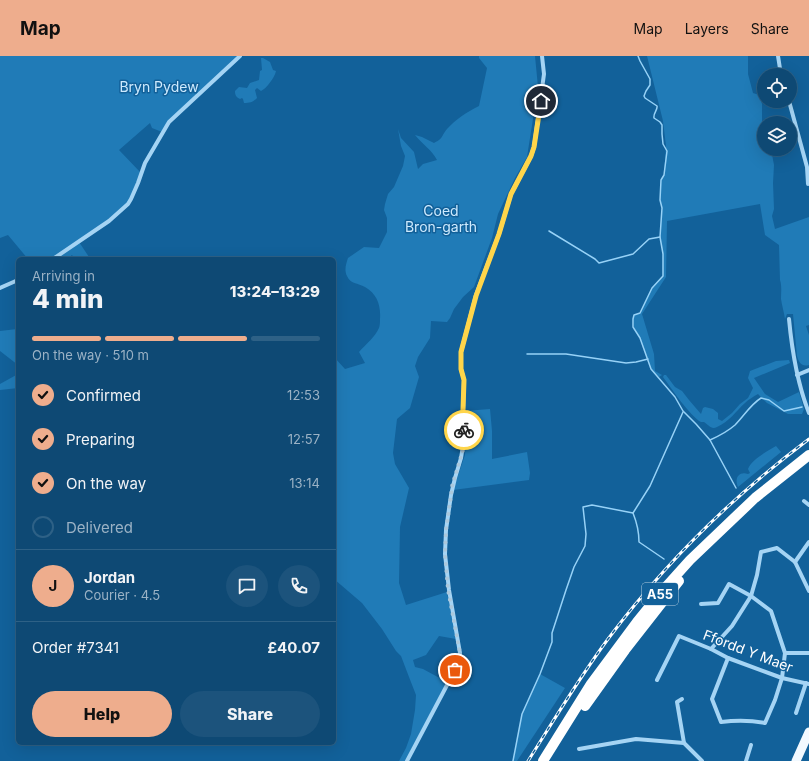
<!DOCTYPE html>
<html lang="en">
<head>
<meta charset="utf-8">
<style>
  :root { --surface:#0e4974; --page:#1c537c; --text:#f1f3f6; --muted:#9bb2c5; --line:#2e6186; --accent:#eead8d }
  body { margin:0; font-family:Inter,sans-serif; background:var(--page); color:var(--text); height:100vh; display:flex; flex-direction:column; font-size:15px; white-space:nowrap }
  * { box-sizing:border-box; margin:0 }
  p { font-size:13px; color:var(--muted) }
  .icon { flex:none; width:22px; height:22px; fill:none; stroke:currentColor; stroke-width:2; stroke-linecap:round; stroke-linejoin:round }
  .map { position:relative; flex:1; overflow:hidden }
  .drawer { position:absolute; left:16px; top:201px; width:320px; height:488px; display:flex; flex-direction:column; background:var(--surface); border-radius:6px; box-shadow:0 4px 16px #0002,0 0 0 1px var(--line) }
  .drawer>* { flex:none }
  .controls { position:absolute; left:757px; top:12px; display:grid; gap:8px }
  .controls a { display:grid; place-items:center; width:40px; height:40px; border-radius:50%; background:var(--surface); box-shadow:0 4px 16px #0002,0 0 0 1px var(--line); font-size:20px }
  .pin { position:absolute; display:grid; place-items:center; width:34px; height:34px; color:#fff; margin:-17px; border:2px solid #fff; border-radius:50%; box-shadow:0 1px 4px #0007 }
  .courier { position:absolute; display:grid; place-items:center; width:40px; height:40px; margin:-20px; border:3px solid #ffd54a; border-radius:50%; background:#fff; color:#222; box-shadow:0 1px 5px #0007 }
  .overview em { font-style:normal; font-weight:800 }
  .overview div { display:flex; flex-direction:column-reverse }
  .overview { display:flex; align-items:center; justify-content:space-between; height:68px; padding:0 16px }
  h1 { font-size:26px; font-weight:800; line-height:30px }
  .bar { display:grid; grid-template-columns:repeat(4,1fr); gap:6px 4px; align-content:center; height:48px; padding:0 16px }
  .bar i { height:5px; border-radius:3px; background:var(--line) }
  .bar .selected { background:var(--accent) }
  .bar p { grid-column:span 4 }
  .line { display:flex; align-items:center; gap:10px; padding:0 16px; border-top:1px solid var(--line) }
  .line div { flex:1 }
  .round { display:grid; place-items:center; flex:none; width:42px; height:42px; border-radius:21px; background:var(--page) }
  ol { padding:0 16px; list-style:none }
  li { display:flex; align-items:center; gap:12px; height:44px }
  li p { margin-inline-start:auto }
  li .icon { padding:4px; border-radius:50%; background:var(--accent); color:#111; stroke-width:4 }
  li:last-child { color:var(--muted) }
  li i { width:22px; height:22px; border:2px solid var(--line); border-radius:50% }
  .action { display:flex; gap:8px; margin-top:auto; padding:8px 16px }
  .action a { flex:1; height:46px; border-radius:24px; background:var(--accent); color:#111; font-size:16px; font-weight:800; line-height:46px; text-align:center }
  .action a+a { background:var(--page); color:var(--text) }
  header { display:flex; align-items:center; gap:24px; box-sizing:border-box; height:56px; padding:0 20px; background:var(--accent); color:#111 }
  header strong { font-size:19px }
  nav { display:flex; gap:22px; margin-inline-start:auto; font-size:14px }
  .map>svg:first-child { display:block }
  .green { fill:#207bb7 }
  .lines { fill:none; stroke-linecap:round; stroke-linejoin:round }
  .stream { stroke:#97d2f7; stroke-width:1.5 }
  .street { stroke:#a5d4f4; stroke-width:4 }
  .primary { stroke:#f2f9ff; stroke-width:9 }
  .highway { stroke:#fff; stroke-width:10 }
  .rail-casing { stroke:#fff; stroke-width:3 }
  .rail { stroke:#12619a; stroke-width:1.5; stroke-dasharray:4.5; stroke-linecap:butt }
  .done { stroke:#acc8dc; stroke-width:4; stroke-dasharray:0 7.2 }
  .route { stroke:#ffd54a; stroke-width:5 }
  .labels { text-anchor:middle; stroke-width:3; stroke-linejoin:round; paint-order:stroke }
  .shield { fill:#12619a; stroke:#b8d0e1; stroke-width:1 }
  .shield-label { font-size:13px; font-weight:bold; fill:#fff }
  .park-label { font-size:14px; fill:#cdeafe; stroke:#12619a }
  .street-label { font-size:14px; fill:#fff; stroke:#12619a }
</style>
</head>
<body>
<header>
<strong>Map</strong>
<nav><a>Map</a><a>Layers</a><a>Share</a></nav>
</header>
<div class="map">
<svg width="809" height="705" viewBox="0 0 809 705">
  <rect width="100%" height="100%" fill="#12619a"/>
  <!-- green -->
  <g class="green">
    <polygon points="0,0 240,0 169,66 162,76 152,72 150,67 119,94 141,117 128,148 79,186 89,201 87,203 75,203 72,199 67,203 28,203 8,179 0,182"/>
    <path d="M479,0H535L538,31L527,101L515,122L498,158L492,182L474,231L463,241L454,253L450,262L447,266L431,265L430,282L418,301L415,310L419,321L410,352L397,363L393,397L395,408L409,432L400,471L399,527L406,549L447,536L456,583L439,580L426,599L413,604L415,611L423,613L447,626L405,705H399L406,692L411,678L415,654L416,639L409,621L401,600L396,595L382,573L362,547L334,523V301L345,313L365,307L359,296C366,288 375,281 379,272C380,269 380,266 380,263C381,249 377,238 365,231C358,227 350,228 347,220C344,214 346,208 348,202L364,191L379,192L387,176V162L384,154L385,148L388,138L394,131L403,110L405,100L401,90L398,73L401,82L414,96L418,113L423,108L437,104C432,94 422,88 415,79L422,81L434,87C444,82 441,80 447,73C456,63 467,56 479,50L487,12L479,2Z"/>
    <path d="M647,0H748V18L753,37L759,39L762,48V74H764V93H771L774,109L773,127L774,153L772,160L775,173L809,161V269L806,270L809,279V309C802,311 799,307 797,300L793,258H787L785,263C784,256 782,250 781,243C781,237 782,230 780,224L779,189L765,179L760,148L667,165L666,221L642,258L654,298L655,315L662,319L659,321L651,313L640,282L634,271L633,263L634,259L640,257L652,232L663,220V198L660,181L662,152L660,144L661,124L664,119L666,90L663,65Z"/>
    <path d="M261,2H263L270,6L273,14L276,15C275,21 266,33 261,35L257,32L255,34L257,42C253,46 250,47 244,47L243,43L242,42L240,43C236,41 235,39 235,35L239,31L247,32L250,27L259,24L260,15L262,14Z"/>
    <polygon points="17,273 18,277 18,309 0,295 0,275"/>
    <path d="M789,304L790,307L754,322L765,338L778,346L799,336L804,353L802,358H788L767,347L758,338C753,341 749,343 745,347C736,355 729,366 717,371C711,374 709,369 704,366C703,366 702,366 701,366C690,360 671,332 663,321L664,319H666L675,331L682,335L689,344L701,358L703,352L705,351L713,353L718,357V363L722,365L732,357L740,348L748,342L753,332L748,322L750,315L776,305Z"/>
    <polygon points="18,318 18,332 0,334 0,328"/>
    <polygon points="490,353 492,375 492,403 527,396 530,417 529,424 453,434 465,399 466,379 465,355"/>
    <path d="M776,390L781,396L738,431C734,422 739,415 748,418L750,417L748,413C752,403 768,395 776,390Z"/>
    <polygon points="540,618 565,632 517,705 513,705 522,658"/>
  </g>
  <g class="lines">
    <!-- stream -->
    <g class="stream">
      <path d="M638,0L640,5L650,23V29L646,35L644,40L645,42L657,50C658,54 653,57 654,62L660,66L662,69V78L663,88L667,95L664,119L661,124L660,144L662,152L660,181L663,198V220L652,232L640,257L634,259L633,263V271L640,282L651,313L675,341L683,355L696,368L710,384C719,380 727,376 735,369C744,360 750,349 761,342L769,344L784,355L802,351"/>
      <polyline points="549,175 595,203 599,207 633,198 649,183 660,181"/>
      <polyline points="527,298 566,298 626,307 636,306 648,303"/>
      <polyline points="710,384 736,432"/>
      <path d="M633,457C637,467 639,476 639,486L664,503"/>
      <polyline points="513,705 522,658 540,618 552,586 552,577 566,534 574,511 585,490 586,478 583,451 592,449 633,457 650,430 683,356"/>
    </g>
    <!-- street -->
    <g class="street">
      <polyline points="778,0 781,19"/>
      <polyline points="789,45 807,111 808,128"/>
      <polyline points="53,203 109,165 128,148 131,143 138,127 145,107 169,66 240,0"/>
      <polyline points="0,232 18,224"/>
      <path d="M789,263C792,295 797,327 809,357"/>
      <polyline points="797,319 809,314"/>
      <polyline points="804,445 809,449"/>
      <polyline points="795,506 809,486"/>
      <path d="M701,548L718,547L729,528L751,540L771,555L785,597L782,622L775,644L765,667C750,664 736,664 721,666L712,643L728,602"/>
      <polyline points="711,593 732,570 751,540 757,519 761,496 777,492 795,506 809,535"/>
      <polyline points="785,597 809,597"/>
      <polyline points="657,624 679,580 711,593 728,602 782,622 809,628"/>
      <polyline points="682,643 677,646 684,687"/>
      <polyline points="796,657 806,627"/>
      <polyline points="579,693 636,683 684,687 702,705"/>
      <polyline points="407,705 455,614 458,608 460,597 449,534 445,498 446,474 451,439 455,422 461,402 464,384 463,354 464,324 461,313 461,296 476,239 499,178 511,138 531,100 534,91 544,18 542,0"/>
      <polyline points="746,705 751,689"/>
    </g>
    <!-- primary -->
    <polyline class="primary" points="796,705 809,676"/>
    <!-- highway -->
    <g class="highway">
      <polyline points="585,650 625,594 679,525"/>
      <polyline points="543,705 591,628 637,566 663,534 690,504 755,442 809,399"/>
    </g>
    <!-- rail casing -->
    <g class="rail-casing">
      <path id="rail" d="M528,705C554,664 579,622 608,583C665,507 733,440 809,383"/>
    </g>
    <!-- rail -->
    <use href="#rail" class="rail"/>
  </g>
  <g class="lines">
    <!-- done -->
    <polyline class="done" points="455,614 458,608 460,597 448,534 445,498 446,474 451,440 452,430 463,394 464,374"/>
    <!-- route -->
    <polyline class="route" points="464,374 463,354 464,324 461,313 461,296 476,240 499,178 511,138 531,100 534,91 541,45"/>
  </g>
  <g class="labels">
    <!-- shield labels -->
    <rect class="shield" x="642" y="527" width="36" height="22" rx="3"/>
    <g class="shield-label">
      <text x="660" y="543">A55</text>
    </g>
    <!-- park labels -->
    <g class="park-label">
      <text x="159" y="36">Bryn Pydew</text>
      <text x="441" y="160">Coed<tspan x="441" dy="16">Bron-garth</tspan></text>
    </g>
    <!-- street labels -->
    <g class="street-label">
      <text transform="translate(748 595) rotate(21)" y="5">Ffordd Y Maer</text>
    </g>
  </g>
</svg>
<div class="controls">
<a><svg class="icon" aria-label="locate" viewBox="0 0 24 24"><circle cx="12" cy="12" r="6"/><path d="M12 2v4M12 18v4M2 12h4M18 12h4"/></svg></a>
<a><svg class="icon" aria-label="layers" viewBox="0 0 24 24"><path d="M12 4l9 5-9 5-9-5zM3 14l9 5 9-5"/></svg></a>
</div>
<div class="pin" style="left:455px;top:614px;background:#ea580c"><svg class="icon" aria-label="bag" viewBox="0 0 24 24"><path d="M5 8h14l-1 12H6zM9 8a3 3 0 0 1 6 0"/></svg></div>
<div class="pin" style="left:541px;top:45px;background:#1f2937"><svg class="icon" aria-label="home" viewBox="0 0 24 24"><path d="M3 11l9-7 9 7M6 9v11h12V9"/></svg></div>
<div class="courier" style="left:464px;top:374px"><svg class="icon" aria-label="bike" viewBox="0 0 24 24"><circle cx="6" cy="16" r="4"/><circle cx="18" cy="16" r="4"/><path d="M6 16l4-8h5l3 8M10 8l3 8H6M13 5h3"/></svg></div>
<section class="drawer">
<div class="overview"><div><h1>4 min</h1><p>Arriving in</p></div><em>13:24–13:29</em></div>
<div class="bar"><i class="selected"></i><i class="selected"></i><i class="selected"></i><i></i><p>On the way · 510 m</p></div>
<ol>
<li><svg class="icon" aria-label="check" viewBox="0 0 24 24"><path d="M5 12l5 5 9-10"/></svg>Confirmed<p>12:53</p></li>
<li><svg class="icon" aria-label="check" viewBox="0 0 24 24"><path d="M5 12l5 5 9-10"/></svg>Preparing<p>12:57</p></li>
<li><svg class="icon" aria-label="check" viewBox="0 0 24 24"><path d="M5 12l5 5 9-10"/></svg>On the way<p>13:14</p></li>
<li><i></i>Delivered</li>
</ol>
<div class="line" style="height:72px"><b class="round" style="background:var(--accent);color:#111">J</b><div><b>Jordan</b><p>Courier · 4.5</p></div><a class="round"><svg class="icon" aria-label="chat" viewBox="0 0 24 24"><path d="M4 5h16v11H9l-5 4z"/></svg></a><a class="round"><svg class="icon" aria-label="phone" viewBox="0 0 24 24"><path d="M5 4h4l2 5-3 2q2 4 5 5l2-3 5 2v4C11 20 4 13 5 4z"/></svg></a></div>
<div class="line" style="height:52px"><div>Order #7341</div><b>£40.07</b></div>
<div class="action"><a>Help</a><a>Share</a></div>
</section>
</div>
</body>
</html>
